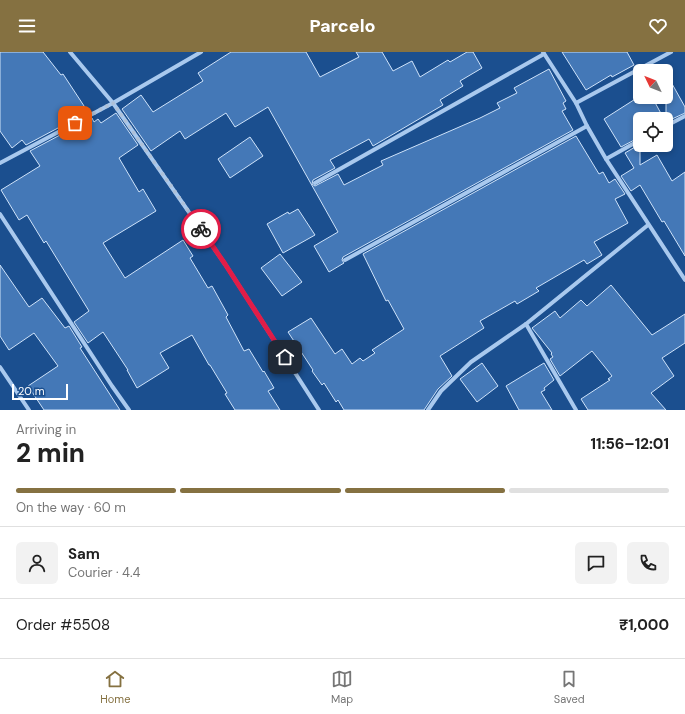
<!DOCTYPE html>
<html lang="en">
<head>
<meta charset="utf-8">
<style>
  :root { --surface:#fff; --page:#f2f2f2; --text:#222; --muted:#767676; --line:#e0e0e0; --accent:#857141 }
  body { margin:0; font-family:"DM Sans",sans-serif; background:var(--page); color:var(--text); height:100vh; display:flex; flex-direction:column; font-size:15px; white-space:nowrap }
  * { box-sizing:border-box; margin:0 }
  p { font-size:13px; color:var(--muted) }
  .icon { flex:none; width:22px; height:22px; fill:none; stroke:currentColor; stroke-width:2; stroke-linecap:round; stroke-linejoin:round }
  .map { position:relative; height:358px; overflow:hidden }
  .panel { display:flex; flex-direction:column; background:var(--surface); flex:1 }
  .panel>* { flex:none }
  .needle { width:26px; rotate:313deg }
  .buttons { position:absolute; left:633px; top:12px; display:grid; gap:8px }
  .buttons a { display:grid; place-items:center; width:40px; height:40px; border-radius:6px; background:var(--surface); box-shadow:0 2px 6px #0003; font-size:20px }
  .scale { position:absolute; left:12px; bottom:10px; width:56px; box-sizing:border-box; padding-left:4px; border:2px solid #fff; border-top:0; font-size:11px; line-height:14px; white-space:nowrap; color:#fff; -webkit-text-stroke:3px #1b4f8f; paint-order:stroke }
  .pin { position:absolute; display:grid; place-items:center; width:34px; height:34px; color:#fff; margin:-17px; border-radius:8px; box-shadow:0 2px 6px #0006 }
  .courier { position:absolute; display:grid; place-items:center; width:40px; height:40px; margin:-20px; border:3px solid #e11d48; border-radius:50%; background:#fff; color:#222; box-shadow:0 1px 5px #0007 }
  .overview em { font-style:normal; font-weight:800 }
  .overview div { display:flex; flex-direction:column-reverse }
  .overview { display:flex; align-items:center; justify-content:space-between; height:68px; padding:0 16px }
  h1 { font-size:26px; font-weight:800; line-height:30px }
  .bar { display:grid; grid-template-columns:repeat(4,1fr); gap:6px 4px; align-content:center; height:48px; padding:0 16px }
  .bar i { height:5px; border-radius:3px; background:var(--line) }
  .bar .active { background:var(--accent) }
  .bar p { grid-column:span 4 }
  .line { display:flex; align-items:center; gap:10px; padding:0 16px; border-top:1px solid var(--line) }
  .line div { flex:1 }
  .round { display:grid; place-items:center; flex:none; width:42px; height:42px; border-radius:6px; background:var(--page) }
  header { display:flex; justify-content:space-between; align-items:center; height:52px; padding:0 16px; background:var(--accent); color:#fff; font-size:18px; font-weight:800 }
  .dock { display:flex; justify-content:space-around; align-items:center; height:56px; border-top:1px solid var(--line); background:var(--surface); font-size:11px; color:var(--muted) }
  .dock a { display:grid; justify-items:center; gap:2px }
  .dock .active { color:var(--accent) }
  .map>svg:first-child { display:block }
  .building { fill:#4478b7; stroke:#cfe3fa }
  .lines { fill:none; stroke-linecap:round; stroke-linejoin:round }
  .minor { stroke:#a9c9ee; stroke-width:4 }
  .done { stroke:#afc1d8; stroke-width:4; stroke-dasharray:0 7.2 }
  .route { stroke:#e11d48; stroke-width:5 }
</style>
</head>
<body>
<header><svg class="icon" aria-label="menu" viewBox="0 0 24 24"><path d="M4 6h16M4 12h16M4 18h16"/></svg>Parcelo<svg class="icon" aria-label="heart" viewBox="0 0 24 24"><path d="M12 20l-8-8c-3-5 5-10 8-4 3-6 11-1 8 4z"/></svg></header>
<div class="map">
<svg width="685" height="358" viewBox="0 0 685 358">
  <rect width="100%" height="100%" fill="#1b4f8f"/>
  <!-- building -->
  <g class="building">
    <polygon points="0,0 43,0 61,23 63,22 88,60 26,93 22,88 12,96 0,79"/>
    <polygon points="231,0 306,0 320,25 359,5 356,0 382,0 393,19 412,9 420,25 448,8 450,10 467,0 473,0 482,16 460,29 463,34 440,48 443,53 373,94 369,87 330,108 335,116 313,128 312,132 315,134 338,122 344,133 383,113 381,109 480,66 500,56 497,51 517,41 514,36 549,17 566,49 563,51 566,57 562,59 573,78 343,205 342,208 344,211 329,220 314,194 338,180 268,55 235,75 226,61 185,87 180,79 151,99 122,57 141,43 153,60 203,29 198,21"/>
    <polygon points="562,0 627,0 634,13 612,25 611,23 586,38"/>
    <polygon points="666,21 685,55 685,61 672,67 666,67"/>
    <polygon points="640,44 652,45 664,67 640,67 640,85 621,95 604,67"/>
    <polygon points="116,61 138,93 119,106 139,140 143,137 156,159 103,191 125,226 183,188 193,204 190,206 208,236 212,234 228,263 226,265 244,299 249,297 263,320 264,319 274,336 268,339 280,358 235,358 225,342 227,341 210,313 209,313 192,283 160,301 169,316 137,336 127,318 128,318 103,280 88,291 74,270 89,259 46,189 44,191 27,163 19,168 1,138 40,114 30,99 92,66 94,70 98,67 101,71"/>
    <polygon points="576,84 599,122 603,120 609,131 615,127 625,142 615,147 628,171 594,190 602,203 587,212 584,208 536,236 539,239 517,252 515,249 480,269 484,276 440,304 452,324 438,337 424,358 344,358 338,348 336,350 324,331 322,333 312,319 313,318 288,280 311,266 335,302 342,297 352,312 360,306 363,309 375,301 372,298 404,277 388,248 386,249 363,202"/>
    <polygon points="250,85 263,104 230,126 218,107"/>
    <polygon points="640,92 640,113 657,103 672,129 685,120 685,204 664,169 662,170 640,133 631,139 621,124 634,116 625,101"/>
    <polygon points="298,157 315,183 283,201 267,172 288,160 289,162"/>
    <polygon points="280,202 302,230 282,244 261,216"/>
    <polygon points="0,213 29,255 42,246 65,276 69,274 82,295 80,296 120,358 44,358 28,334 58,314 34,281 9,298 0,284"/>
    <polygon points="611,233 652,283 685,262 685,291 662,306 674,324 651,341 666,358 588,358 581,347 610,328 608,327 612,324 592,299 560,324 550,307 553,305 551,302 552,301 532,276 555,259 560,266 581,248 587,254"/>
    <polygon points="482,311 498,334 477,350 460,327"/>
    <polygon points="544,311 554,328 544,336 545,338 541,340 552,358 519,358 506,334"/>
  </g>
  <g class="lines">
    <!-- minor -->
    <g class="minor">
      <polyline points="70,0 113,51 225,212 319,358"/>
      <polyline points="543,0 576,51 587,74 606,107 685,228"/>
      <polyline points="576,51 671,0"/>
      <polyline points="666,74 685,64"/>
      <polyline points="606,107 640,88"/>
      <polyline points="0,111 113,51 201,0"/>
      <polyline points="315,131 544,2"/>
      <polyline points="0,162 112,334 129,358"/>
      <polyline points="345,208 587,74"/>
      <polyline points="526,272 576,358"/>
      <polyline points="0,315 29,358"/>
      <polyline points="428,358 441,339 471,310 526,272 648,173"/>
    </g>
  </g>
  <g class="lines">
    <!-- done -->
    <polyline class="done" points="75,71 113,51 201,177"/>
    <!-- route -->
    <polyline class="route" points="201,177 225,212 285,305"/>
  </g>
</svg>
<div class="buttons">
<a><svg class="needle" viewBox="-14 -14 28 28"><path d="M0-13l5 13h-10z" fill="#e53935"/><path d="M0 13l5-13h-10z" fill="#767676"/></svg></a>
<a><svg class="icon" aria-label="locate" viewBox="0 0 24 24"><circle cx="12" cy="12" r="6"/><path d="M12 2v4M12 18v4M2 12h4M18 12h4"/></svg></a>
</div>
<div class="scale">20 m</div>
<div class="pin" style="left:75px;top:71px;background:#ea580c"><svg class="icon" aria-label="bag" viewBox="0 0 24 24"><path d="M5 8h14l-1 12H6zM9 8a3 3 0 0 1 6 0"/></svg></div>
<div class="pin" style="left:285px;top:305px;background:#1f2937"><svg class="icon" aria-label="home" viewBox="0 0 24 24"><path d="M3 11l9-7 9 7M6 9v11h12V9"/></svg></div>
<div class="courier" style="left:201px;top:177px"><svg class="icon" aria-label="bike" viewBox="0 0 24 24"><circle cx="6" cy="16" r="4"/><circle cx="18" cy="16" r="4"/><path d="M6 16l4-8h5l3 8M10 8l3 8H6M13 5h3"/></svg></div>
</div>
<section class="panel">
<div class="overview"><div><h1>2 min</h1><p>Arriving in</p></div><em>11:56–12:01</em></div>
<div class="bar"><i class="active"></i><i class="active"></i><i class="active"></i><i></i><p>On the way · 60 m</p></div>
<div class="line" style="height:72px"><a class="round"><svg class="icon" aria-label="person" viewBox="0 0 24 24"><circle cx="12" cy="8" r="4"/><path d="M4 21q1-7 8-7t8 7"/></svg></a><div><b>Sam</b><p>Courier · 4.4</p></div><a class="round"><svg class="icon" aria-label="chat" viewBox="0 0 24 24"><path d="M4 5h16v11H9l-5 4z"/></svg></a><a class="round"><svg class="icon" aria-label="phone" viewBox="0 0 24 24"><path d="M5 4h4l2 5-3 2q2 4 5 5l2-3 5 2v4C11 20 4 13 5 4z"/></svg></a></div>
<div class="line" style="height:52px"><div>Order #5508</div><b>₹1,000</b></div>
</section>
<nav class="dock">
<a class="active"><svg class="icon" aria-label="home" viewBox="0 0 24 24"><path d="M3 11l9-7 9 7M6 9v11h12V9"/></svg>Home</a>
<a><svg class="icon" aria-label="map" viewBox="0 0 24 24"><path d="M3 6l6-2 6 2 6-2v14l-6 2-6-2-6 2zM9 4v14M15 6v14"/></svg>Map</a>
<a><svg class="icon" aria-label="saved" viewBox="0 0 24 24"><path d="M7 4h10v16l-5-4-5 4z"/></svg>Saved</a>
</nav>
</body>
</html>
